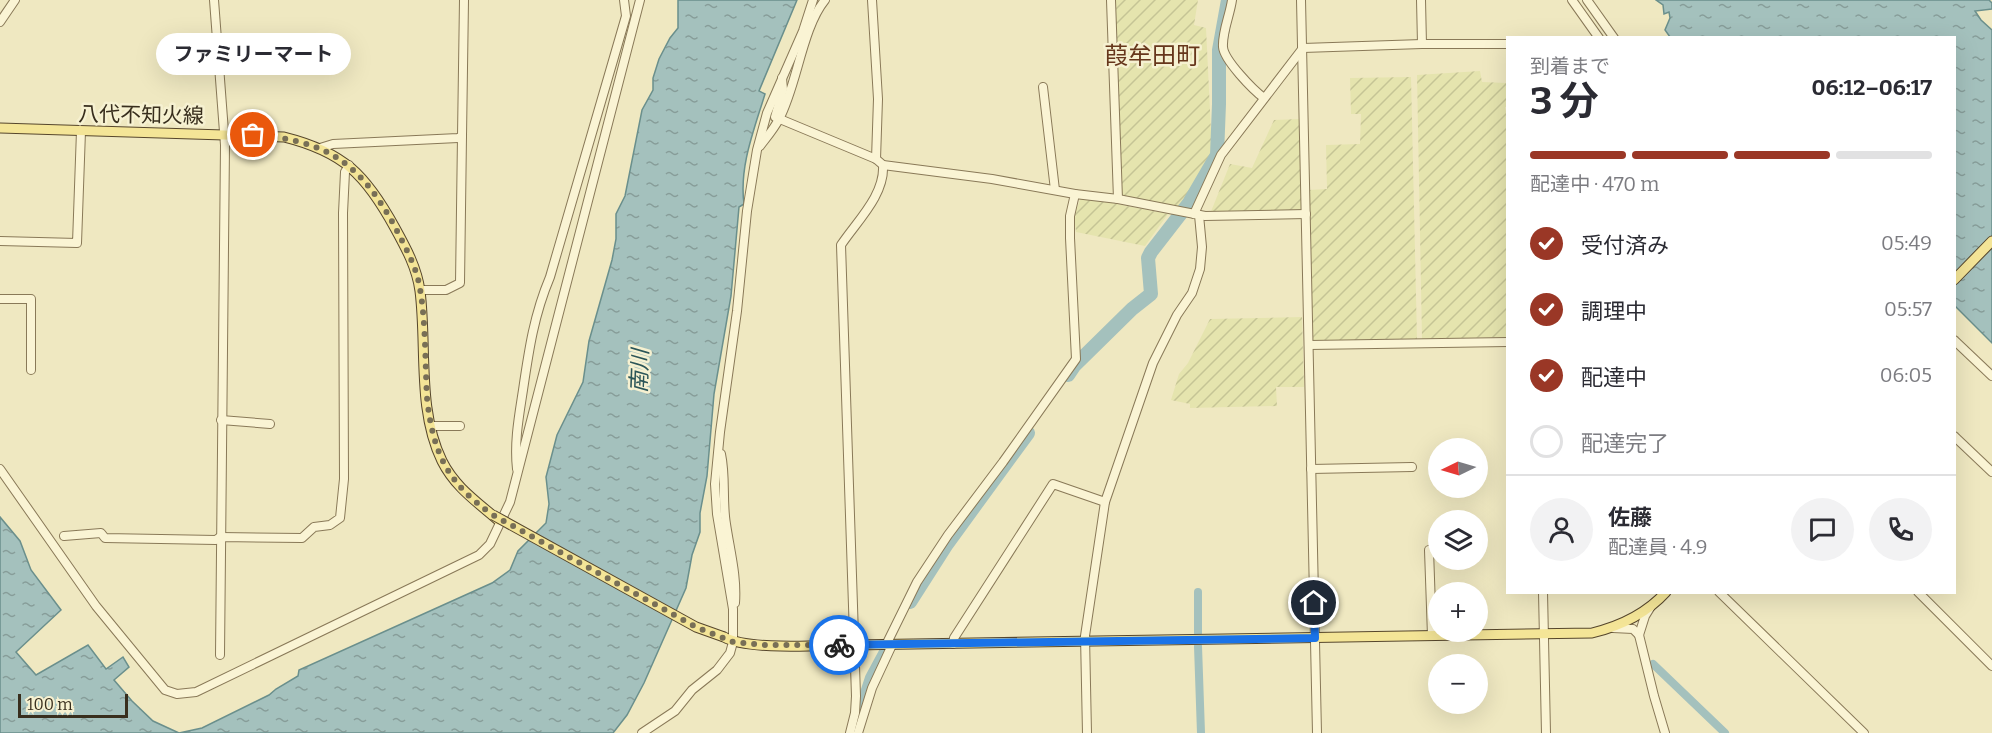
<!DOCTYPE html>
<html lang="ja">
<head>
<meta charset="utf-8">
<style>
  :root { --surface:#fff; --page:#f2f2f3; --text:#2b2b33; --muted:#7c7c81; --line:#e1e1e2; --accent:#9a3726 }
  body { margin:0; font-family:Bitter,"Noto Sans JP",serif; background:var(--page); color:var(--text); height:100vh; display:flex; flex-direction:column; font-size:22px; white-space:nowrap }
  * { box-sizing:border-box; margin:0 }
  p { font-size:20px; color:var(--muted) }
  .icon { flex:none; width:33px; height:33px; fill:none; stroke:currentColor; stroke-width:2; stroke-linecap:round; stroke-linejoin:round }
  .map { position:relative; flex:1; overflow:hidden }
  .panel { position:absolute; left:1506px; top:36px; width:450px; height:558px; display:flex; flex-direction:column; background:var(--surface); border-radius:0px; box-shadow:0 6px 24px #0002 }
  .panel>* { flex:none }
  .needle { width:39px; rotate:265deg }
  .buttons { position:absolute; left:1428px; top:438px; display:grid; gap:12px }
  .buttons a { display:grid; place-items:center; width:60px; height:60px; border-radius:50%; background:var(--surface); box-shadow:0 6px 24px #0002; font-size:30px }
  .scale { position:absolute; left:18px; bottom:15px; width:110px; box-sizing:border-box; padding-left:6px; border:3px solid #382e1d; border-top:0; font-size:16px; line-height:21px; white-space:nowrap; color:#382e1d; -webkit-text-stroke:4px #f6f1d1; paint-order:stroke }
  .pin { position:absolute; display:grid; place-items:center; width:51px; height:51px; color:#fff; margin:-26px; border:3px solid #fff; border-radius:50%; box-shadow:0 2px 6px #0007 }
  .courier { position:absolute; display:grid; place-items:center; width:60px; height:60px; margin:-30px; border:4px solid #1a73e8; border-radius:50%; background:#fff; color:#222; box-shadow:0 2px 8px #0007 }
  .bubble { position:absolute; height:42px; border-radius:21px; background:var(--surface); box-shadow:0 6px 24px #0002; font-size:20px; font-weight:700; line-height:42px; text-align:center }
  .overview em { font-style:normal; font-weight:700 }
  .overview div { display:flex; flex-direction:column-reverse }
  .overview { display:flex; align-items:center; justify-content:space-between; height:102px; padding:0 24px }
  h1 { font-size:39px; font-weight:700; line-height:45px }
  .bar { display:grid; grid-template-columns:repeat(4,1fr); gap:9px 6px; align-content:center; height:72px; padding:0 24px }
  .bar i { height:8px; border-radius:4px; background:var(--line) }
  .bar .active { background:var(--accent) }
  .bar p { grid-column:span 4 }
  .line { display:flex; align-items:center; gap:15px; padding:0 24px; border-top:2px solid var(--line) }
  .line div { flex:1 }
  .round { display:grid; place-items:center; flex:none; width:63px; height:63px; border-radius:32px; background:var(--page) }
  ol { padding:0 24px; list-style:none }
  li { display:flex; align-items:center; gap:18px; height:66px }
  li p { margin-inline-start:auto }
  li .icon { padding:6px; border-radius:50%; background:var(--accent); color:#fff; stroke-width:4 }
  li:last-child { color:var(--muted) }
  li i { width:33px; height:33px; border:3px solid var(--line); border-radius:50% }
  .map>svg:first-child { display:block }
  .farmland { fill:url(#farmland-furrows) }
  .water { fill:url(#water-ripples); stroke:#6a8f8c; stroke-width:1.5 }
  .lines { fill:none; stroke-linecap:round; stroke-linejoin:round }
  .canal { stroke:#a4c1bd; stroke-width:8 }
  .river { stroke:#a4c1bd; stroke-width:14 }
  .minor-casing { stroke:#897958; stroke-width:10 }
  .major-casing { stroke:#56462c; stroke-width:11 }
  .minor { stroke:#faf4d4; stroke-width:8 }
  .major { stroke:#f4e597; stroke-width:9 }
  .major-bridge-casing { stroke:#56462c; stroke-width:11; stroke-linecap:butt }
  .major-bridge { stroke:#f4e597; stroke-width:9 }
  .done { stroke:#786f56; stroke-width:6; stroke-dasharray:0 10.8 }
  .route { stroke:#1a73e8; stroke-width:8 }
  .labels { text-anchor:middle; stroke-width:5; stroke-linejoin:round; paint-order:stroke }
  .street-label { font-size:21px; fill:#382e1d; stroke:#f6f1d1 }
  .water-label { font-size:22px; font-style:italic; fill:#2b5558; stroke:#f6f1d1 }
  .quarter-label { font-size:24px; fill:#66361b; stroke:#f6f1d1 }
</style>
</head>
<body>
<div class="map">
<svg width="1992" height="733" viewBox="0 0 1992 733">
  <defs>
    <pattern id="farmland-furrows" width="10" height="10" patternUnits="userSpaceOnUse" patternTransform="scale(1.5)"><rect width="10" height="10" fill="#e5e4ae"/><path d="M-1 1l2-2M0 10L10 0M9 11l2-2" fill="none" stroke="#c5c495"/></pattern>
    <pattern id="water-ripples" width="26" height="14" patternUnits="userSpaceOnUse" patternTransform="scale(1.5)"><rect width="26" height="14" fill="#a4c1bd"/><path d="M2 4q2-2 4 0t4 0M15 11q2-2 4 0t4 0" fill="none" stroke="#879d99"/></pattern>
  </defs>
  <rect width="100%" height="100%" fill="#efe8c1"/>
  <!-- farmland -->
  <g class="farmland">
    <polygon points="1113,0 1198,0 1194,25 1206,28 1212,152 1204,170 1181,208 1120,197"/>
    <polygon points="1480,71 1482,82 1507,83 1507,107 1505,107 1508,121 1507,337 1422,339 1417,75"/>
    <polygon points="1411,77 1417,339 1313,342 1309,190 1327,189 1326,145 1360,144 1361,114 1351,114 1350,78"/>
    <polygon points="1300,119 1302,212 1210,214 1230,164 1252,168 1274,120"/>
    <polygon points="1081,197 1168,214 1145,246 1076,232 1074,216"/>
    <polygon points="1302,317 1304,387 1276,387 1277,406 1190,408 1190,404 1171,400 1179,374 1188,363 1210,319"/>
  </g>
  <!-- water -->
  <g class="water">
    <path d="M678,0H797L759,91L765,94C754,130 739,167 744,204L739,207L731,296L714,394L707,476L700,513V532L692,555L686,588L644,683L627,715L613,733H0V517L20,541L31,570L61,610L16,652L36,675L88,645L106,669L123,657L129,667L114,680L132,701L153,721L179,733L202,728L269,695L276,689L298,676L299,670L492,583L510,570L518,551L546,523L549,504L546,477L557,435L583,382L589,341L612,260L616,239V214L625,196L642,110L653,90V78L659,59L670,38L678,28Z"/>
    <polygon points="1656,0 1989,0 1992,3 1992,9 1975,11 1981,20 1992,30 1992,343 1955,306 1954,38 1670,37 1665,30 1670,18 1669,12 1664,14 1663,5"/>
  </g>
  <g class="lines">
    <!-- canal -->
    <g class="canal">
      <polyline points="1198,592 1198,633"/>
      <polyline points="1198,646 1201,733"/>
      <polyline points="1653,664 1725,733"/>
    </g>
    <!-- river -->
    <g class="river">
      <polyline points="1068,375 1074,366 1132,309 1151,294 1148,258 1151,252 1189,203 1217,155 1219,104 1219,50 1228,0"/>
      <polyline points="910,602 947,544 1028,433"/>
      <polyline points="854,733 872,678 886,652"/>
    </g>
    <!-- minor casing -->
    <g class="minor-casing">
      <g id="minor">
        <polyline points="214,0 225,145 220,655"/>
        <polyline points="872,0 878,99 876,159"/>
        <polyline points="1111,0 1118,199"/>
        <path d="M1232,0C1230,15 1222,32 1223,47C1224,60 1253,90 1264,98"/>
        <polyline points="1301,0 1317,733"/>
        <polyline points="1421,0 1422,44"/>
        <polyline points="1572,0 1599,38"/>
        <polyline points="1587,0 1614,38"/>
        <polyline points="0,22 15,0"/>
        <polyline points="782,78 783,89 775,117 876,159 883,165 992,179 1075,194 1118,199 1205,216 1306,214"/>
        <polyline points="1043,87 1055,190"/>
        <path d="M760,146C766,138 774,129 779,119C797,86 802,28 825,0"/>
        <polyline points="320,148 333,144 458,138 462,136 464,0"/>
        <polyline points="1194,214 1221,155 1303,48 1422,44 1508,44"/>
        <polyline points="0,241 77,243 81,131"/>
        <polyline points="420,290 446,290 460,283 462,136"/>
        <polyline points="0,299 31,299 31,370"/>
        <polyline points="1954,340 1992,376"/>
        <polyline points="1309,345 1508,342"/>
        <polyline points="221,420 270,424"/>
        <polyline points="431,426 460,426"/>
        <polyline points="1954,436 1992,472"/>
        <path d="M721,454C726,477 722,501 726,524C730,551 737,576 735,603"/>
        <polyline points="0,469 96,606 165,690 177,694 196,692 479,555 490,544 510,502 640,0"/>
        <path d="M517,469C514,442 519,416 523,390C529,349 534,315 550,277L626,16L624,0"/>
        <polyline points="1311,469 1412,467"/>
        <polyline points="64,536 101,533 105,538 216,540 220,537 302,538 314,527 330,525 340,518 344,479 343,213 345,172 349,165"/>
        <polyline points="1429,550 1432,636"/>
        <polyline points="1543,592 1546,733"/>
        <polyline points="1719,592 1864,733"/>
        <polyline points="1918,592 1992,666"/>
        <polyline points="1650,608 1645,616 1639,635 1654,696 1665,733"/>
        <polyline points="1613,628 1633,629 1639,635"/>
        <polyline points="953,644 954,638 1053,484 1105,502"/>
        <polyline points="886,645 917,582 948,535 1003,462 1076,359 1070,238 1070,216 1075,194"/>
        <polyline points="642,733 675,711 692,690 717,670 730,653 733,642 733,609 717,514 715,484 720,432 737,311 747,211 757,150 767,113 803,31 813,0"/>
        <path d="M850,733L855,713L856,696L841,245C857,221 885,195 883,165"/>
        <polyline points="858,733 872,688 892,645"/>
        <polyline points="1087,733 1085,636 1105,502 1153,363 1177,315 1192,293 1200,269 1202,247 1199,215"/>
      </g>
    </g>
    <!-- major casing -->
    <g class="major-casing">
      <g id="major">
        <path d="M0,128L284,137C344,152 366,175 395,228C406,248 417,268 420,291C427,346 417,410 442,461C455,487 476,501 498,520"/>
        <polyline points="1954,280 1992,241"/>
        <path d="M724,637C749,651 822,645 853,645L1592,633C1621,626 1646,614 1666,592"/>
      </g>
    </g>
    <!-- minor -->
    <use href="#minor" class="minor"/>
    <!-- major -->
    <use href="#major" class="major"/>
    <!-- major-bridge casing -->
    <g class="major-bridge-casing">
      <polyline id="major-bridge" points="493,515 696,627 724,637"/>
    </g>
    <!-- major-bridge -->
    <use href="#major-bridge" class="major-bridge"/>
  </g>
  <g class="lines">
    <!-- done -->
    <path class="done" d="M253,135C326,140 359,162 394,225C403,243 413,260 418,279C426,313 425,362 427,398C433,453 447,483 493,515L696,627L733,642L764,645H839"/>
    <!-- route -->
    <polyline class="route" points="839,645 1315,638 1314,603"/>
  </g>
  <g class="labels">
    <!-- street labels -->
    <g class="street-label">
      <text transform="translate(141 115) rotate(1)" y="7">八代不知火線</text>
    </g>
    <!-- water labels -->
    <g class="water-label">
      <text transform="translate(639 371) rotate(-88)" y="8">南川</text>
    </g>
    <!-- quarter labels -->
    <g class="quarter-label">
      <text x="1152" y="64">葭牟田町</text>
    </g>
  </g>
</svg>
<div class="buttons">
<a><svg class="needle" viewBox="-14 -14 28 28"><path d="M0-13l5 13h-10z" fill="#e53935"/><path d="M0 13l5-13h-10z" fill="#7c7c81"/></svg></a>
<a><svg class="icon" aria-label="layers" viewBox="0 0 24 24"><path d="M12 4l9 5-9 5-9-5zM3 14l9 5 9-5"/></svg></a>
<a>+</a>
<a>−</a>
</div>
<div class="scale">100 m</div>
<div class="pin" style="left:253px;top:135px;background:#ea580c"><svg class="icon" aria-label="bag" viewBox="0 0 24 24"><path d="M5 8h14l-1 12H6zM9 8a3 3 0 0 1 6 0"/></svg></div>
<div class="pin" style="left:1314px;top:603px;background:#1f2937"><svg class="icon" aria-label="home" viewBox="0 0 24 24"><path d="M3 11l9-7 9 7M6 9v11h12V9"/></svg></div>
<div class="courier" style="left:839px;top:645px"><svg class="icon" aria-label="bike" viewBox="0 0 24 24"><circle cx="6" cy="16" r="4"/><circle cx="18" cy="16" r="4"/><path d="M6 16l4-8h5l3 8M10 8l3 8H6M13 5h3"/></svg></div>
<div class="bubble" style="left:156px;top:33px;width:195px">ファミリーマート</div>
<section class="panel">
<div class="overview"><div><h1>3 分</h1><p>到着まで</p></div><em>06:12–06:17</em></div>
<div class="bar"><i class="active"></i><i class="active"></i><i class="active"></i><i></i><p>配達中 · 470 m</p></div>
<ol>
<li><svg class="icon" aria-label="check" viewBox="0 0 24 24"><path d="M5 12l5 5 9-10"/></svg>受付済み<p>05:49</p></li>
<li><svg class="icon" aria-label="check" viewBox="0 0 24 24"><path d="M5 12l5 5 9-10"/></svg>調理中<p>05:57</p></li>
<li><svg class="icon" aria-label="check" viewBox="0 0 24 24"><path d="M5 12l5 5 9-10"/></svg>配達中<p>06:05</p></li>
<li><i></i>配達完了</li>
</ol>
<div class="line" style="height:108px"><a class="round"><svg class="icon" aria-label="person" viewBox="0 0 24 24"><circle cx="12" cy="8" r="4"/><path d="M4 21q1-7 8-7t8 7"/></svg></a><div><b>佐藤</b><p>配達員 · 4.9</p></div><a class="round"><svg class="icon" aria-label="chat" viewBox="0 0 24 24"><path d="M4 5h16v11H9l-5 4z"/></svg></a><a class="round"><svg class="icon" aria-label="phone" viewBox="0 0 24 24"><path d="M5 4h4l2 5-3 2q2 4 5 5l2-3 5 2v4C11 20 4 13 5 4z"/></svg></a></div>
</section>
</div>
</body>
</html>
